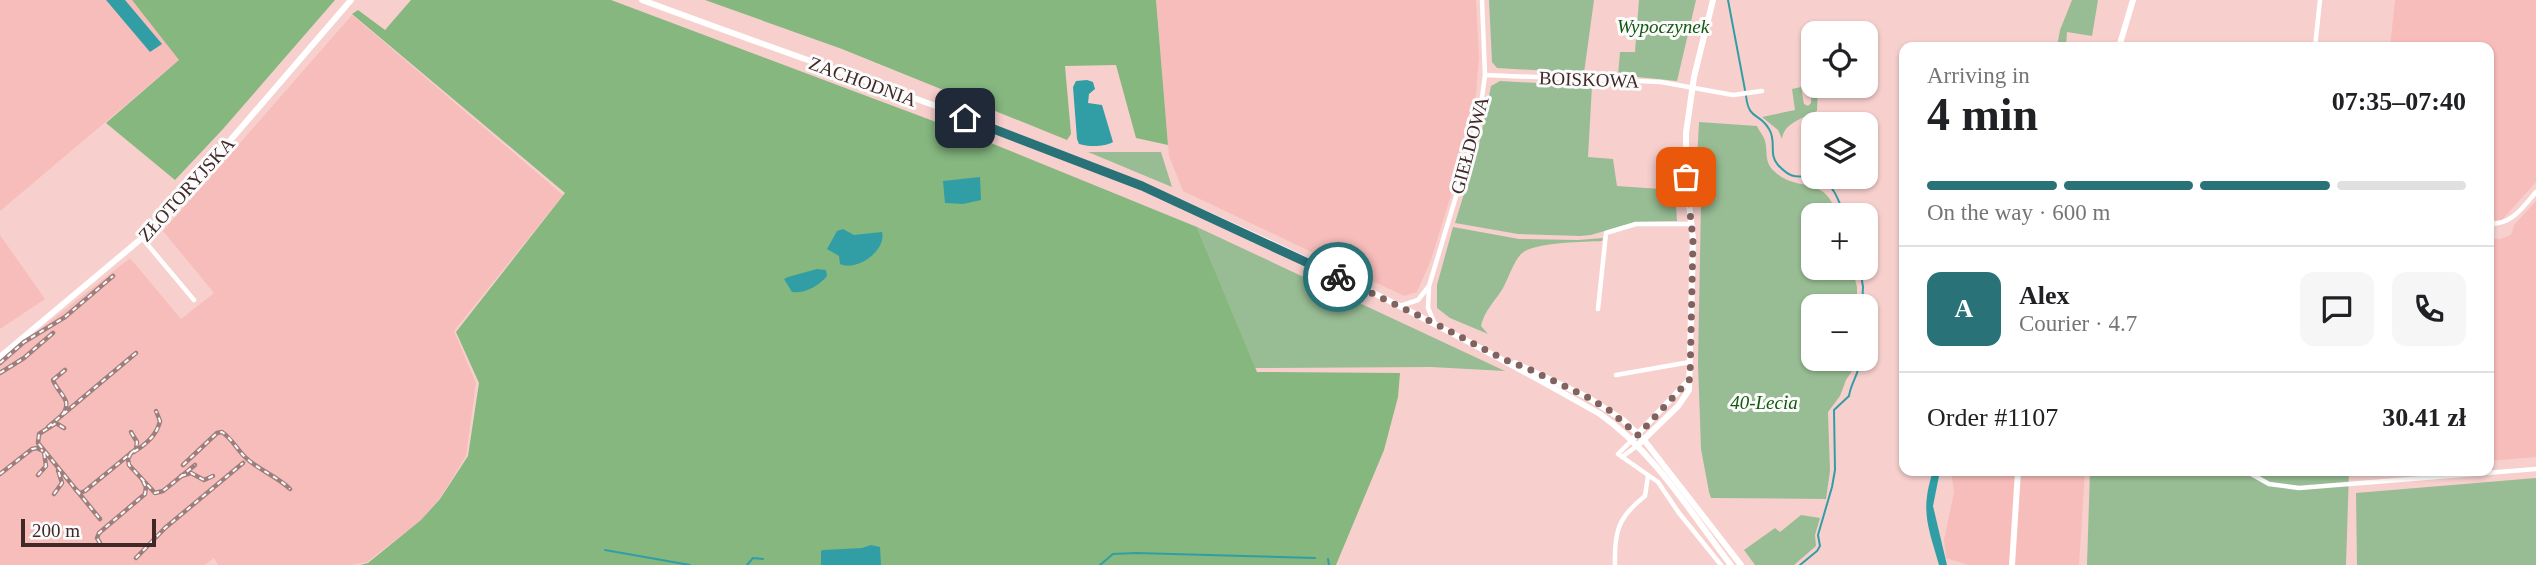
<!DOCTYPE html>
<html lang="en">
<head>
<meta charset="utf-8">
<style>
  :root { --surface:#fff; --page:#f6f6f6; --text:#202124; --muted:#757577; --line:#e0e0e0; --accent:#287278 }
  body { margin:0; font-family:Georgia,serif; background:var(--page); color:var(--text); height:100vh; display:flex; flex-direction:column; font-size:26px; white-space:nowrap }
  * { box-sizing:border-box; margin:0 }
  p { font-size:23px; color:var(--muted) }
  .icon { flex:none; width:38px; height:38px; fill:none; stroke:currentColor; stroke-width:2; stroke-linecap:round; stroke-linejoin:round }
  .map { position:relative; flex:1; overflow:hidden }
  .panel { position:absolute; left:1899px; top:42px; width:595px; height:434px; display:flex; flex-direction:column; background:var(--surface); border-radius:14px; box-shadow:0 2px 5px #0004 }
  .panel>* { flex:none }
  .fabs { position:absolute; left:1801px; top:21px; display:grid; gap:14px }
  .fabs a { display:grid; place-items:center; width:77px; height:77px; border-radius:14px; background:var(--surface); box-shadow:0 2px 5px #0004; font-size:35px }
  .scale { position:absolute; left:21px; bottom:18px; width:135px; box-sizing:border-box; padding-left:7px; border:4px solid #402827; border-top:0; font-size:19px; line-height:24px; white-space:nowrap; color:#402827; -webkit-text-stroke:5px #fbfbfb; paint-order:stroke }
  .pin { position:absolute; display:grid; place-items:center; width:60px; height:60px; color:#fff; margin:-30px; border-radius:14px; box-shadow:0 4px 10px #0006 }
  .courier { position:absolute; display:grid; place-items:center; width:70px; height:70px; margin:-35px; border:5px solid #287278; border-radius:50%; background:#fff; color:#222; box-shadow:0 2px 9px #0007 }
  .overview em { font-style:normal; font-weight:700 }
  .overview div { display:flex; flex-direction:column-reverse }
  .overview { display:flex; align-items:center; justify-content:space-between; height:119px; padding:0 28px }
  h1 { font-size:46px; font-weight:700; line-height:52px }
  .bar { display:grid; grid-template-columns:repeat(4,1fr); gap:10px 7px; align-content:center; height:84px; padding:0 28px }
  .bar i { height:9px; border-radius:5px; background:var(--line) }
  .bar .selected { background:var(--accent) }
  .bar p { grid-column:span 4 }
  .line { display:flex; align-items:center; gap:18px; padding:0 28px; border-top:2px solid var(--line) }
  .line div { flex:1 }
  .round { display:grid; place-items:center; flex:none; width:74px; height:74px; border-radius:14px; background:var(--page) }
  .map>svg:first-child { display:block }
  .built { fill:#f7bdba }
  .green { fill:#98bd94 }
  .forest { fill:#85b77f }
  .water { fill:#319ea6 }
  .lines { fill:none; stroke-linecap:round; stroke-linejoin:round }
  .stream { stroke:#319ea6; stroke-width:2 }
  .minor { stroke:#fff; stroke-width:4.5 }
  .tertiary { stroke:#fff; stroke-width:6 }
  .secondary { stroke:#fff; stroke-width:6 }
  .rail-casing { stroke:#9d7e7c; stroke-width:4.5 }
  .rail { stroke:#fbfbfb; stroke-width:2; stroke-dasharray:5; stroke-linecap:butt }
  .done { stroke:#806361; stroke-width:7; stroke-dasharray:0 12.6 }
  .route { stroke:#287278; stroke-width:9 }
  .labels { text-anchor:middle; stroke-width:6; stroke-linejoin:round; paint-order:stroke }
  .park-label { font-size:19px; font-style:italic; fill:#12590e; stroke:#fbfbfb }
  .street-label { font-size:19px; fill:#402827; stroke:#fbfbfb }
</style>
</head>
<body>
<div class="map">
<svg width="2536" height="565" viewBox="0 0 2536 565">
  <rect width="100%" height="100%" fill="#f7d0cd"/>
  <!-- built -->
  <g class="built">
    <polygon points="0,0 132,0 179,60 0,211"/>
    <polygon points="1156,0 1476,0 1479,57 1476,94 1464,153 1431,260 1417,292 1404,296 1183,191 1169,156"/>
    <polygon points="2395,0 2536,0 2536,182 2501,221 2489,219 2488,47 2390,47"/>
    <polygon points="352,15 563,195 454,331 476,383 466,456 440,498 421,520 367,562 350,565 218,565 214,558 205,565 0,565 0,361 130,258 181,319 214,293 163,231"/>
    <polygon points="2536,201 2536,457 2489,461 2489,238 2500,239 2511,235 2514,225"/>
    <polygon points="0,235 45,299 0,329"/>
    <polygon points="1951,471 2085,471 2079,565 1969,565 1946,558 1944,540 1954,492"/>
  </g>
  <!-- green -->
  <g class="green">
    <polygon points="1489,0 1594,0 1584,73 1497,68 1492,62"/>
    <polygon points="1639,0 1696,0 1677,81 1618,75 1620,52 1635,52"/>
    <polygon points="2072,0 2098,0 2092,36 2067,32 2066,47 2057,47 2060,30"/>
    <path d="M1813,43V86H1818L1817,111C1803,118 1784,123 1782,139L1778,130L1762,117L1795,110L1792,89L1801,87L1804,104L1808,106L1811,103L1812,86L1808,46Z"/>
    <polygon points="1500,81 1592,86 1588,157 1613,159 1617,186 1675,190 1677,221 1635,222 1591,235 1580,236 1518,234 1455,223 1479,145 1491,86"/>
    <path d="M1699,122L1757,126C1759,131 1764,136 1765,141C1768,152 1764,162 1774,171C1798,194 1825,173 1837,215H1813V268H1852L1857,287V306H1813V359H1855L1854,368L1846,380L1840,396L1828,412L1830,471L1826,499L1711,498L1709,492L1701,449L1698,363L1701,203L1697,160Z"/>
    <polygon points="1088,152 1161,152 1172,187"/>
    <polygon points="1197,227 1505,371 1431,367 1255,368"/>
    <path d="M1453,227L1519,239L1578,240L1603,238L1602,241C1585,242 1532,242 1521,254C1513,263 1509,277 1503,288C1496,300 1484,311 1481,326L1488,334L1450,318L1437,308V285Z"/>
    <polygon points="2090,471 2349,471 2346,565 2087,565"/>
    <polygon points="2536,478 2536,565 2357,565 2356,493"/>
    <polygon points="1801,515 1820,518 1815,535 1816,546 1794,565 1755,565 1744,550 1775,528 1780,532"/>
  </g>
  <!-- forest -->
  <g class="forest">
    <polygon points="132,0 335,0 223,129 175,180 106,123 179,60"/>
    <polygon points="411,0 611,0 976,137 1197,227 1257,372 1400,373 1398,397 1384,450 1336,565 360,565 368,563 421,520 440,499 468,456 479,383 456,332 565,193 352,14 358,10 385,30"/>
    <polygon points="705,0 1156,0 1168,145 1136,138 1116,65 1065,66 1071,134 1067,140 842,49"/>
  </g>
  <!-- water -->
  <g class="water">
    <polygon points="106,0 125,0 162,44 150,52"/>
    <path d="M1087,80L1093,82L1095,89L1089,94L1088,103L1102,105L1113,142C1105,147 1088,147 1079,144L1077,139L1073,87L1076,81Z"/>
    <polygon points="980,177 981,200 963,204 945,203 943,181"/>
    <path d="M843,229L854,235L882,232C887,250 857,272 840,264L839,256L827,249L837,231Z"/>
    <path d="M817,269L826,270L827,276C819,286 804,294 792,292L784,279L788,277Z"/>
    <path d="M1933,471H1940L1933,506L1947,565H1939C1928,526 1920,511 1933,471Z"/>
    <polygon points="871,545 880,547 881,565 821,565 821,551 823,550 862,548"/>
  </g>
  <g class="lines">
    <!-- stream -->
    <g class="stream">
      <polyline points="1728,0 1745,90"/>
      <path d="M1746,96C1749,121 1759,112 1769,129C1777,141 1768,154 1778,165C1795,183 1799,174 1817,177C1832,180 1840,203 1844,215"/>
      <polyline points="1860,268 1863,287 1862,306"/>
      <polyline points="605,550 690,565"/>
      <polyline points="1328,559 1329,565"/>
      <polyline points="747,565 753,558 763,559"/>
      <polyline points="1100,565 1113,554 1136,553 1315,558"/>
      <path d="M1800,565L1817,551L1820,546L1818,535L1832,487L1835,470L1834,410L1849,396C1851,382 1860,373 1860,359"/>
    </g>
    <!-- minor -->
    <g class="minor">
      <polyline points="2315,47 2320,0"/>
      <polyline points="1485,75 1661,82 1733,95 1762,91"/>
      <path d="M2488,224C2512,225 2522,208 2536,192"/>
      <polyline points="142,238 194,300"/>
      <polyline points="1400,306 1418,300 1429,286"/>
      <polyline points="1598,309 1606,233 1636,224 1692,224"/>
      <polyline points="1434,322 1428,308 1429,286 1479,120 1485,75 1482,0"/>
      <polyline points="1616,375 1690,362"/>
      <polyline points="1632,440 1618,454 1658,482 1679,513 1721,565"/>
      <polyline points="1622,457 1638,445"/>
      <polyline points="2246,471 2269,484 2299,488 2536,469"/>
      <path d="M1615,565C1614,532 1618,517 1645,496L1648,476"/>
    </g>
    <!-- tertiary -->
    <g class="tertiary">
      <polyline points="2119,47 2133,0"/>
      <polyline points="1633,439 1689,380"/>
      <polyline points="1638,445 1678,406 1689,390 1693,239 1686,177 1686,133 1694,77 1713,0"/>
      <polyline points="2012,565 2018,471"/>
    </g>
    <!-- secondary -->
    <g class="secondary">
      <path d="M642,0C808,62 978,117 1141,186C1299,252 1452,330 1600,414C1655,453 1690,512 1731,565"/>
      <polyline points="0,357 142,238 185,193 351,0"/>
      <polyline points="1515,363 1587,397 1623,420 1644,440 1741,565"/>
    </g>
    <!-- rail casing -->
    <g class="rail-casing">
      <g id="rail">
        <polyline points="0,363 24,342 65,317 113,276"/>
        <polyline points="0,373 24,358 53,333"/>
        <path d="M62,415C74,400 58,394 53,380L65,370"/>
        <polyline points="48,427 136,353"/>
        <polyline points="64,428 56,423 39,434 38,443 100,519"/>
        <path d="M134,452C146,444 157,435 160,421L156,411"/>
        <polyline points="131,453 128,459 129,465 155,493 163,491 195,465"/>
        <path d="M183,465L217,433L222,432C231,438 237,449 245,457C258,470 277,476 290,489"/>
        <polyline points="0,474 32,449 37,448 43,451"/>
        <polyline points="38,475 46,466 44,452"/>
        <polyline points="181,476 191,473 204,480 213,476"/>
        <polyline points="76,490 80,493 85,491 136,449 137,442 131,432"/>
        <polyline points="54,494 62,483 58,470"/>
        <polyline points="100,543 97,538 99,533 145,494 146,487 143,481"/>
        <polyline points="136,558 165,528 243,463"/>
      </g>
    </g>
    <!-- rail -->
    <use href="#rail" class="rail"/>
  </g>
  <g class="lines">
    <!-- done -->
    <polyline class="done" points="1338,277 1434,323 1503,359 1529,369 1587,397 1609,410 1638,435 1690,379 1693,239 1686,177"/>
    <!-- route -->
    <polyline class="route" points="965,118 1142,186 1338,277"/>
  </g>
  <g class="labels">
    <!-- park labels -->
    <g class="park-label">
      <text x="1663" y="33">Wypoczynek</text>
      <text x="1764" y="409">40-Lecia</text>
    </g>
    <!-- street labels -->
    <g class="street-label">
      <text transform="translate(1589 79) rotate(2)" y="7">BOISKOWA</text>
      <text transform="translate(863 81) rotate(20)" y="7">ZACHODNIA</text>
      <text transform="translate(1469 145) rotate(-75)" y="7">GIEŁDOWA</text>
      <text transform="translate(186 189) rotate(-48)" y="7">ZŁOTORYJSKA</text>
    </g>
  </g>
</svg>
<div class="fabs">
<a><svg class="icon" aria-label="locate" viewBox="0 0 24 24"><circle cx="12" cy="12" r="6"/><path d="M12 2v4M12 18v4M2 12h4M18 12h4"/></svg></a>
<a><svg class="icon" aria-label="layers" viewBox="0 0 24 24"><path d="M12 4l9 5-9 5-9-5zM3 14l9 5 9-5"/></svg></a>
<a>+</a>
<a>−</a>
</div>
<div class="scale">200 m</div>
<div class="pin" style="left:1686px;top:177px;background:#ea580c"><svg class="icon" aria-label="bag" viewBox="0 0 24 24"><path d="M5 8h14l-1 12H6zM9 8a3 3 0 0 1 6 0"/></svg></div>
<div class="pin" style="left:965px;top:118px;background:#1f2937"><svg class="icon" aria-label="home" viewBox="0 0 24 24"><path d="M3 11l9-7 9 7M6 9v11h12V9"/></svg></div>
<div class="courier" style="left:1338px;top:277px"><svg class="icon" aria-label="bike" viewBox="0 0 24 24"><circle cx="6" cy="16" r="4"/><circle cx="18" cy="16" r="4"/><path d="M6 16l4-8h5l3 8M10 8l3 8H6M13 5h3"/></svg></div>
<section class="panel">
<div class="overview"><div><h1>4 min</h1><p>Arriving in</p></div><em>07:35–07:40</em></div>
<div class="bar"><i class="selected"></i><i class="selected"></i><i class="selected"></i><i></i><p>On the way · 600 m</p></div>
<div class="line" style="height:126px"><b class="round" style="background:var(--accent);color:#fff">A</b><div><b>Alex</b><p>Courier · 4.7</p></div><a class="round"><svg class="icon" aria-label="chat" viewBox="0 0 24 24"><path d="M4 5h16v11H9l-5 4z"/></svg></a><a class="round"><svg class="icon" aria-label="phone" viewBox="0 0 24 24"><path d="M5 4h4l2 5-3 2q2 4 5 5l2-3 5 2v4C11 20 4 13 5 4z"/></svg></a></div>
<div class="line" style="height:91px"><div>Order #1107</div><b>30.41 zł</b></div>
</section>
</div>
</body>
</html>
